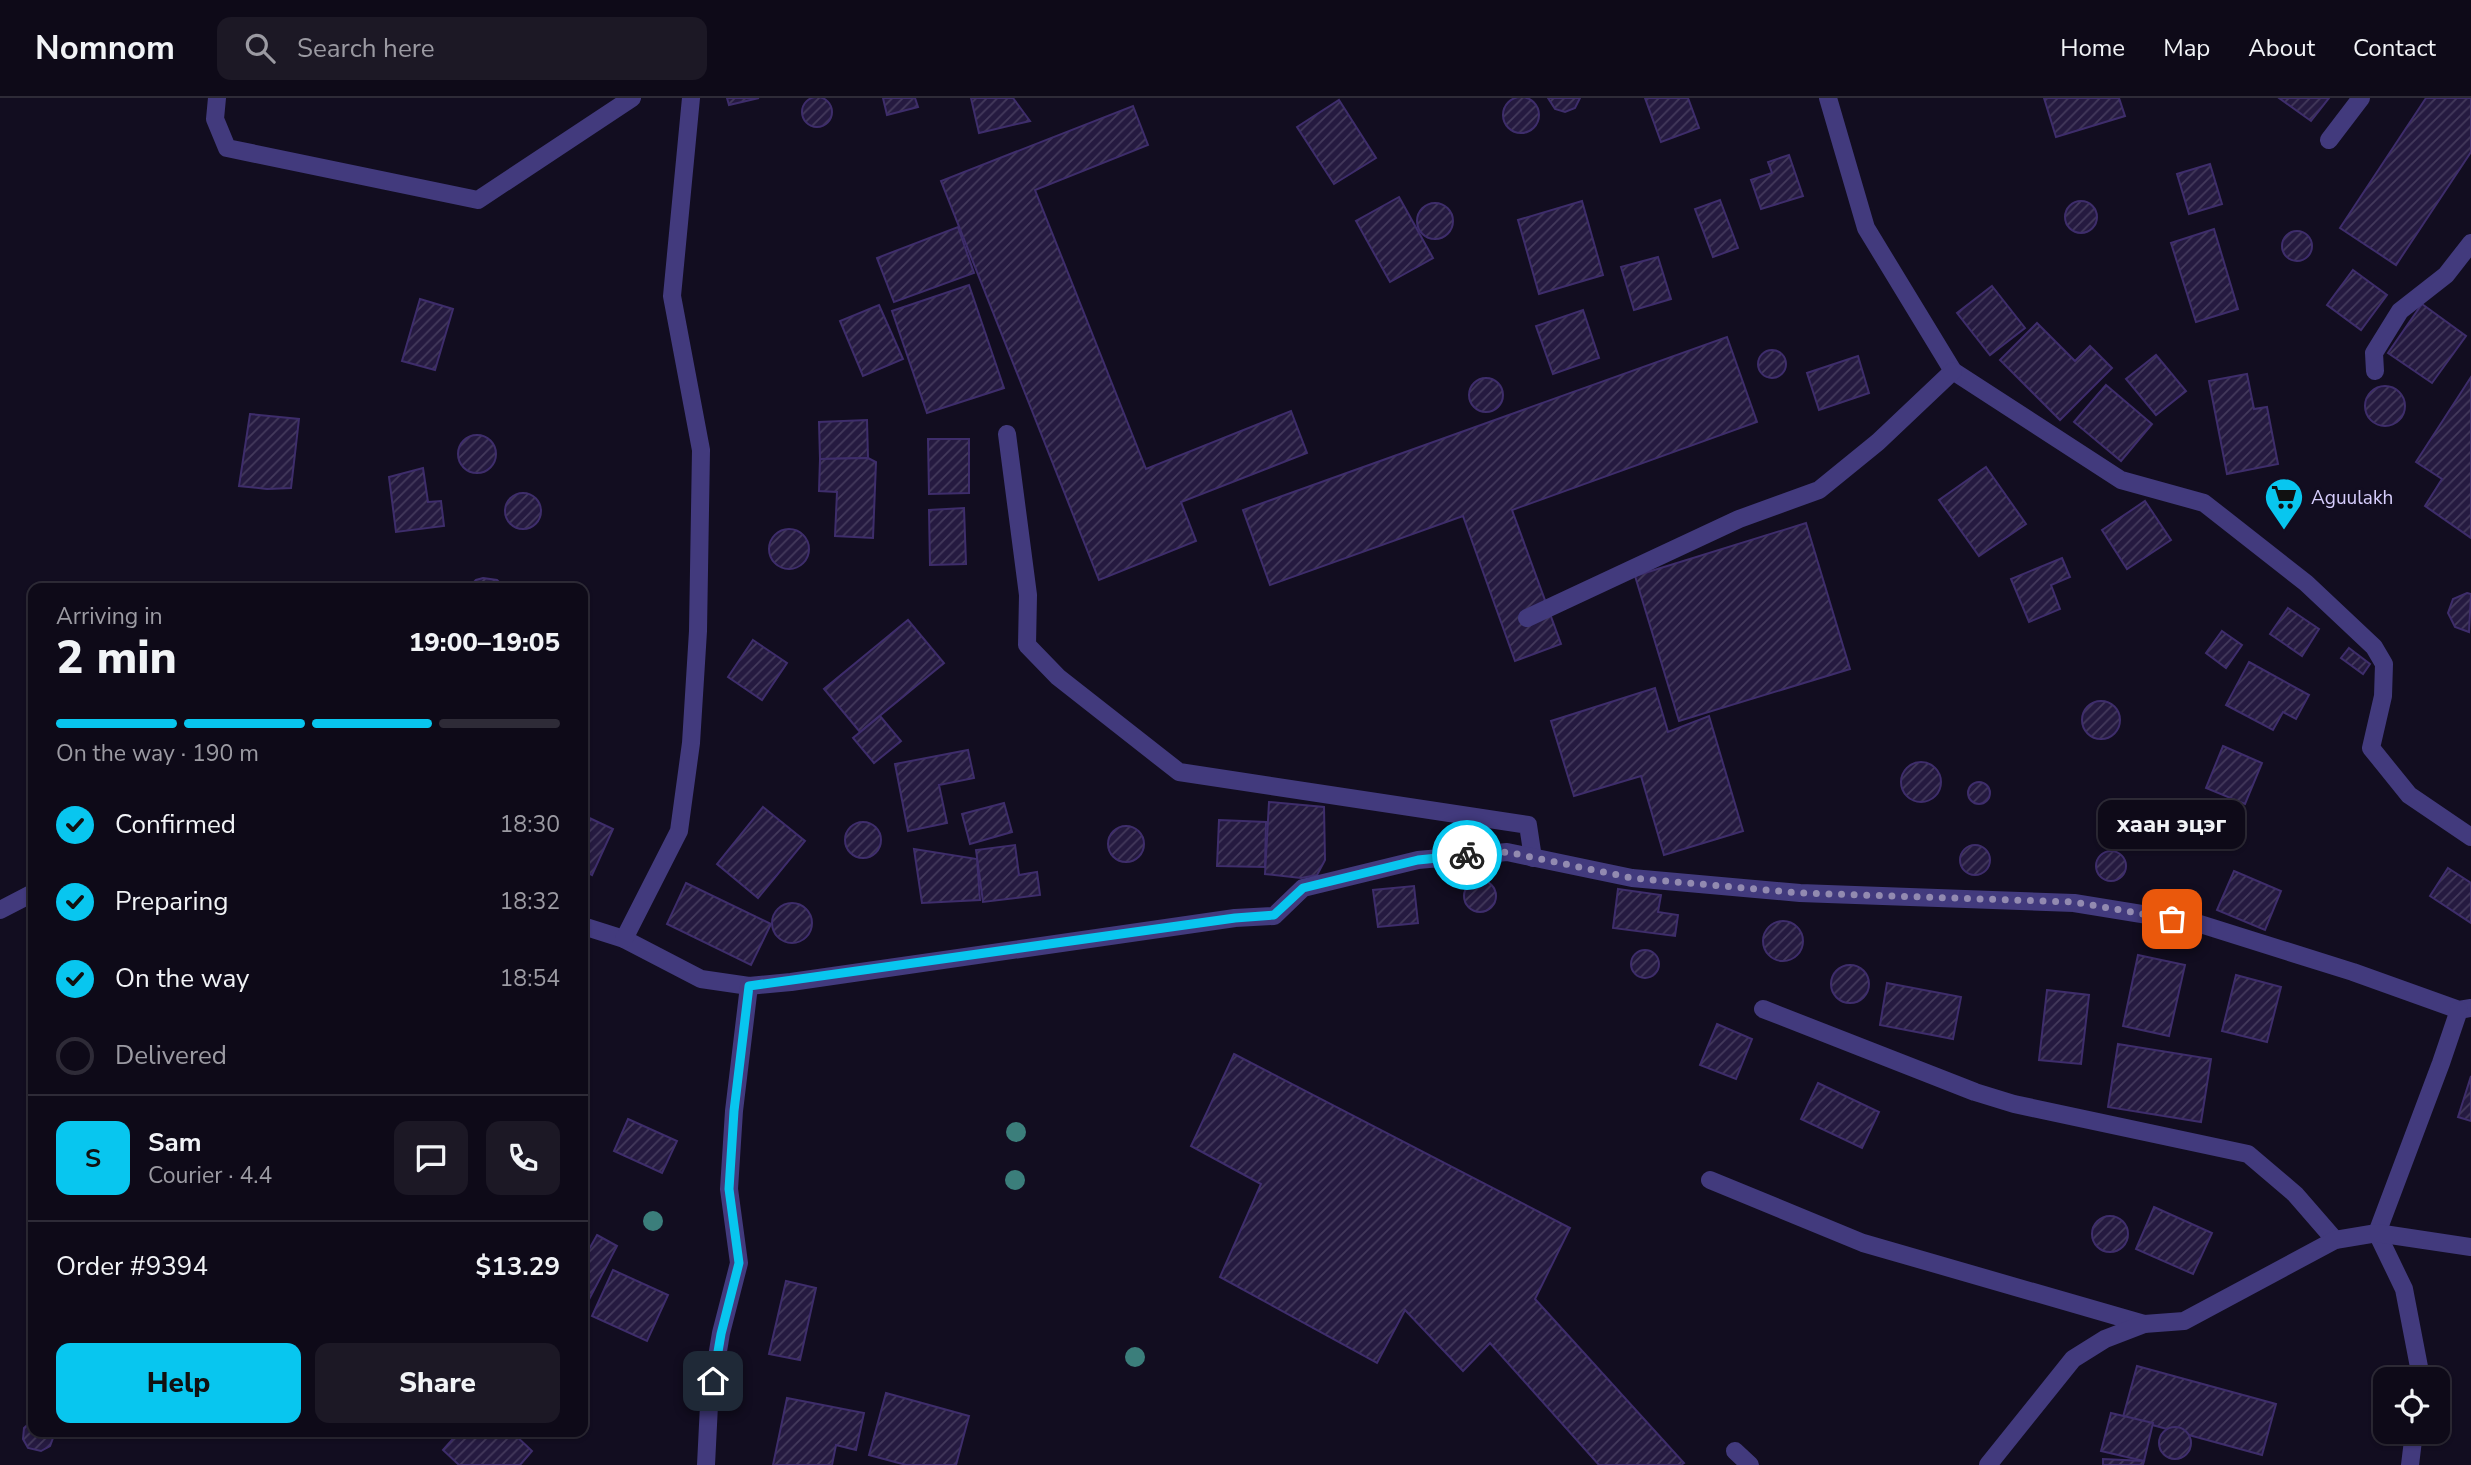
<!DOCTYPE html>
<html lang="en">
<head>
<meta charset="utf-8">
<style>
  :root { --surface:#0e0a18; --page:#1c1825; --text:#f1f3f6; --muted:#9b9aa2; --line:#2e2b37; --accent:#08c6ef }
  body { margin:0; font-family:"Nunito Sans",sans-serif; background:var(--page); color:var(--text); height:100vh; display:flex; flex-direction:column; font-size:26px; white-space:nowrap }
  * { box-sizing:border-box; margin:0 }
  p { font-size:23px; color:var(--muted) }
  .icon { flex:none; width:38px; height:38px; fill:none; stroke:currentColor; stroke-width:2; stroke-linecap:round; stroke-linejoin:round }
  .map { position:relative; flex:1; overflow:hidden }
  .panel { position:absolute; left:28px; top:485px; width:560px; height:854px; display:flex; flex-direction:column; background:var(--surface); border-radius:14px; box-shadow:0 2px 5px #0004,0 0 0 2px var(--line) }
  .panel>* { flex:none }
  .controls { position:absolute; left:2373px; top:1269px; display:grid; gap:14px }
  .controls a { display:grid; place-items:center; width:77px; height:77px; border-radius:14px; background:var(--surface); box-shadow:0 2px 5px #0004,0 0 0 2px var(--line); font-size:35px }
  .pin { position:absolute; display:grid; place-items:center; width:60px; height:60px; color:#fff; margin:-30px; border-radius:14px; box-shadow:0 4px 10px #0006 }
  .courier { position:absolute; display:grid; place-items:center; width:70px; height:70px; margin:-35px; border:5px solid #08c6ef; border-radius:50%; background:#fff; color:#222; box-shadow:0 2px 9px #0007 }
  .bubble { position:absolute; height:49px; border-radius:14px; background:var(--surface); box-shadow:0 2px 5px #0004,0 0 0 2px var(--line); font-size:23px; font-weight:800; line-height:49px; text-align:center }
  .summary em { font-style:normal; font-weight:800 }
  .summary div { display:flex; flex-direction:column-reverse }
  .summary { display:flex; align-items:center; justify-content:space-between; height:119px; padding:0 28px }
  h1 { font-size:46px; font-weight:800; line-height:52px }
  .bar { display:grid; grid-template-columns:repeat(4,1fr); gap:10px 7px; align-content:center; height:84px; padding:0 28px }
  .bar i { height:9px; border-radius:5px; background:var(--line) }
  .bar .current { background:var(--accent) }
  .bar p { grid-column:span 4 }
  .line { display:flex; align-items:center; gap:18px; padding:0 28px; border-top:2px solid var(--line) }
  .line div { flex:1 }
  .round { display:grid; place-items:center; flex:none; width:74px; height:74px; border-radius:14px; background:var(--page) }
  ol { padding:0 28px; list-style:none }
  li { display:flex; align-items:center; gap:21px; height:77px }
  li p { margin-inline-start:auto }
  li .icon { padding:7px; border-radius:50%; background:var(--accent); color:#111; stroke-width:4 }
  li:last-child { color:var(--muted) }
  li i { width:38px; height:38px; border:4px solid var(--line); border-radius:50% }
  .primary-button { display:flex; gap:14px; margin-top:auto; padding:14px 28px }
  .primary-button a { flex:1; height:80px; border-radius:14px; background:var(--accent); color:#111; font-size:28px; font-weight:800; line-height:80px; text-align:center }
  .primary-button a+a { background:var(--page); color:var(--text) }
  header { display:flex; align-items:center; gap:42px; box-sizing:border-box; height:98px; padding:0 35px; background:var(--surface); border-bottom:2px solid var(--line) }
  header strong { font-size:33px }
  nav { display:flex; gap:38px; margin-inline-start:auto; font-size:24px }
  .search { width:490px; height:63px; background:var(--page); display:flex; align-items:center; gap:18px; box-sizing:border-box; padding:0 24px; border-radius:14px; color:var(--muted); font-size:26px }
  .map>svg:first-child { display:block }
  .building { fill:url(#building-hatch); stroke:#3e2d6b; stroke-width:2 }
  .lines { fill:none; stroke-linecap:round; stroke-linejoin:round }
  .minor { stroke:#423a7d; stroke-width:18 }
  .tree { fill:#3b7e7b }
  .done { stroke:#928ab0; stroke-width:7; stroke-dasharray:0 12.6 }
  .route { stroke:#08c6ef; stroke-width:9 }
  .labels { text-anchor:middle; stroke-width:6; stroke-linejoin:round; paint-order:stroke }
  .poi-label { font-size:19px; fill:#d7cefd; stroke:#120d20; text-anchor:start }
</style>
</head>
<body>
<header>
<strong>Nomnom</strong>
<div class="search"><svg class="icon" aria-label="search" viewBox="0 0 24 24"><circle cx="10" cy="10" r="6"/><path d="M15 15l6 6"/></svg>Search here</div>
<nav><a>Home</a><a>Map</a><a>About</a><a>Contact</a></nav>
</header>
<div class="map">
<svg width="2471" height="1367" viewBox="0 0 2471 1367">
  <defs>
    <pattern id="building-hatch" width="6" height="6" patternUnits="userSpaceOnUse" patternTransform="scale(1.75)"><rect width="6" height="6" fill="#251a40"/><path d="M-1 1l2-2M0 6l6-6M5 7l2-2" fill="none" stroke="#443a5c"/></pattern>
  </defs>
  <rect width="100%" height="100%" fill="#120d20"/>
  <!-- building -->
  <g class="building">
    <circle cx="817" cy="14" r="15"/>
    <circle cx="1521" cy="17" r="18"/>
    <polygon points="727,0 759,0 729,7"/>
    <polygon points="883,0 915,0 918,9 887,17"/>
    <polygon points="971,0 1013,0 1030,23 979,35"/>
    <polygon points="1548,0 1580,0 1575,10 1565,14 1555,11"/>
    <polygon points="1645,0 1688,0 1699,30 1661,44"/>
    <polygon points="2044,0 2119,0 2125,18 2056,39"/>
    <polygon points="2279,0 2329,0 2311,23"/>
    <polygon points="2426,0 2471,0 2471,54 2396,167 2340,130"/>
    <polygon points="1339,2 1376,60 1334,86 1297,29"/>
    <polygon points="1133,8 1148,47 1035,92 1146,371 1291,313 1307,355 1181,404 1196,443 1099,482 941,83"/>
    <polygon points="1789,57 1803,98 1761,111 1751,82 1772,75 1768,64"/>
    <polygon points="2210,66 2222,106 2189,116 2177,76"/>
    <polygon points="1399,99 1433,160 1390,184 1356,123"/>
    <polygon points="1720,102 1738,150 1713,159 1695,111"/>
    <circle cx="2081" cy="119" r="16"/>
    <polygon points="1582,103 1603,177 1539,196 1518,122"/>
    <circle cx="1435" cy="123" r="18"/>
    <polygon points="958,129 974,175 894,204 877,160"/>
    <polygon points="2214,131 2238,211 2196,224 2171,145"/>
    <circle cx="2297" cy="148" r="15"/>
    <polygon points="1658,159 1671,201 1634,212 1621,169"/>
    <polygon points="2353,172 2387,197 2361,232 2327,207"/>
    <polygon points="969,187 1004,290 927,315 892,213"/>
    <polygon points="1992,188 2025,230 1990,257 1957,215"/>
    <polygon points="420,201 453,211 435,272 402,263"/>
    <polygon points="2422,206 2466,238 2432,285 2388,255"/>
    <polygon points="879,207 903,261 863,278 840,223"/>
    <polygon points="1583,212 1599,260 1553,276 1536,228"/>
    <polygon points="2037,225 2075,263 2090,248 2112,270 2060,322 2000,262"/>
    <polygon points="1727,239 1757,324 1512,412 1561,546 1515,563 1463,418 1270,487 1243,412"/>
    <circle cx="1772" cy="266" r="14"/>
    <polygon points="2156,257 2186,293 2156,317 2126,281"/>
    <polygon points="1858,258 1869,295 1819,312 1807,275"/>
    <polygon points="2247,276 2254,311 2267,309 2278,366 2227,376 2209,283"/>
    <polygon points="2471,279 2471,440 2425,408 2442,381 2416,364"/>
    <circle cx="1486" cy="297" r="17"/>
    <polygon points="2106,287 2152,326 2121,363 2074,324"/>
    <circle cx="2385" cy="308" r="20"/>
    <polygon points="250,316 299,321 291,390 267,391 239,388"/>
    <polygon points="867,322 868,360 820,361 819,324"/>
    <circle cx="477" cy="356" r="19"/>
    <polygon points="928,341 969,341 969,395 929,396"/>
    <polygon points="868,360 876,364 873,440 835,438 837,394 819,393 820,361"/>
    <polygon points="1986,369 2026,426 1979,458 1939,402"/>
    <polygon points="423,370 428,404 441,403 444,428 396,434 389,379"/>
    <circle cx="523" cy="413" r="18"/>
    <polygon points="2145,403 2171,442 2127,471 2102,432"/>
    <polygon points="964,410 966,466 930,467 929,412"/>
    <polygon points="1806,425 1850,571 1679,623 1635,478"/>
    <circle cx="789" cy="451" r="20"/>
    <polygon points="2062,460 2070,479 2051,487 2060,511 2029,524 2011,481"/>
    <polygon points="483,480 497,482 505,490 468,490 476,482"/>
    <polygon points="2467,495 2471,496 2469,534 2455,529 2448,515 2453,501"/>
    <polygon points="2288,510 2319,531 2302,558 2270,536"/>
    <polygon points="908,522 944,565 860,634 824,591"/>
    <polygon points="2222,533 2242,547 2226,570 2206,555"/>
    <polygon points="753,542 787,565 762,602 728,579"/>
    <polygon points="2349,550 2370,566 2363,576 2341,560"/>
    <polygon points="2249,564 2309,597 2296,621 2283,614 2273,632 2226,607"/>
    <polygon points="1655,590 1668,634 1709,618 1743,733 1664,757 1641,678 1574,698 1551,623"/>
    <circle cx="2101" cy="622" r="19"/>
    <polygon points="880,618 901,643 874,665 853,640"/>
    <polygon points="2223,648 2262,665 2245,706 2206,690"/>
    <polygon points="968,652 974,680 939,687 947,725 908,733 895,666"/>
    <circle cx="1921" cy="684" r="20"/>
    <circle cx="1979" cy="695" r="11"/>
    <polygon points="1269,704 1324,709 1325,762 1317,777 1301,780 1265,776"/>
    <polygon points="1004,705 1012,734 970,746 962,716"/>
    <polygon points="763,709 805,743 758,800 717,766"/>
    <polygon points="583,717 613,731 592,777 583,772"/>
    <polygon points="1219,722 1266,724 1265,769 1217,768"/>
    <circle cx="863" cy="742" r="18"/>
    <circle cx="2151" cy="738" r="12"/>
    <circle cx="1126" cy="746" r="18"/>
    <circle cx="1975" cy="762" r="15"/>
    <polygon points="1015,747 1019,777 1037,774 1040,797 983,804 976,752"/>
    <polygon points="914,751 977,761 980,802 922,805"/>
    <circle cx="2111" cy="768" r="15"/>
    <polygon points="2448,770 2471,785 2471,825 2430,798"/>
    <polygon points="2234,773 2281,793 2265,832 2217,812"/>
    <circle cx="1480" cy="798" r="16"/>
    <polygon points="686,785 771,826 751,867 667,826"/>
    <polygon points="1414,788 1418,825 1378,829 1373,792"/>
    <polygon points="1618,791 1661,797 1658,814 1678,817 1675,838 1613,830"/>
    <circle cx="792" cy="825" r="20"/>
    <circle cx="1783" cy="843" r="20"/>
    <circle cx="1645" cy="866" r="14"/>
    <polygon points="2138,857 2185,867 2169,938 2123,928"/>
    <circle cx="1850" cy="886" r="19"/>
    <polygon points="2236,877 2281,889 2267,944 2222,933"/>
    <polygon points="1887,885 1961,899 1953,941 1880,927"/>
    <polygon points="2047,892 2089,897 2081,966 2039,962"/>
    <polygon points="1717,926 1752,941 1736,981 1700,967"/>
    <polygon points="2118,946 2211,961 2201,1024 2108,1009"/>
    <polygon points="1234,956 1570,1130 1535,1201 1684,1365 1681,1367 1599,1367 1490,1245 1463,1273 1405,1212 1377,1265 1220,1179 1261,1086 1191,1048"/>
    <polygon points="2471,978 2471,1023 2458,1019"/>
    <polygon points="1818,985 1879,1014 1862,1050 1801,1021"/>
    <polygon points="628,1021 677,1043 662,1075 614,1053"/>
    <polygon points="2154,1109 2212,1135 2193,1176 2136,1151"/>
    <circle cx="2110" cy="1136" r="18"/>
    <polygon points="597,1137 617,1148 584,1211 583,1162"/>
    <polygon points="613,1172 668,1197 647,1243 592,1218"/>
    <polygon points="786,1183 816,1190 800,1262 769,1256"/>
    <polygon points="2137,1268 2276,1306 2262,1357 2123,1319"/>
    <polygon points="886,1295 969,1318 956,1367 906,1367 869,1357"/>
    <polygon points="787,1300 864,1315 856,1352 836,1347 832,1367 773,1367"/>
    <polygon points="2111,1315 2153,1325 2144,1363 2101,1353"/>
    <polygon points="32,1323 33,1334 53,1334 53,1340 50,1348 41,1353 28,1350 23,1341 24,1330"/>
    <circle cx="2175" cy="1345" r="16"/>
    <polygon points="459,1334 485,1334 491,1339 495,1334 512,1334 532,1353 520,1367 459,1367 443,1352"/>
    <polygon points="2103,1361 2144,1363 2143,1367 2103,1367"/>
  </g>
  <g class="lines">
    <!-- minor -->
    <g class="minor">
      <polyline points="217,0 215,21 227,50 478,102 632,0"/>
      <polyline points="1828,0 1866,130 1953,273 2121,382 2204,405 2306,485 2374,549 2384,566 2383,598 2371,650 2409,697 2471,739"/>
      <polyline points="2329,42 2361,0"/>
      <polyline points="2375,273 2374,255 2400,213 2446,177 2471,145"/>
      <polyline points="1007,336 1028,497 1027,547 1058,579 1179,674 1528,727 1533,760"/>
      <polyline points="1527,520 1739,421 1819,392 1878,344 1953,273"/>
      <polyline points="0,812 33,795"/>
      <polyline points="583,828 624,841 701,881 749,888 791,884 1235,820 1274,818 1303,790 1418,762 1507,754 1632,780 1800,795 2074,805 2197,825 2353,874 2459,912 2471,910"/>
      <polyline points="624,841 679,733 691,645 698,533 701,352 672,198 691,0"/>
      <polyline points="1763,911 1975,994 2014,1006 2248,1056 2295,1096 2335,1142"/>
      <polyline points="1710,1082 1863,1145 2144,1226"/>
      <polyline points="2418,1281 2419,1269 2404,1191 2377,1135 2441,965 2459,912"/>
      <polyline points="1735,1353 1750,1367"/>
      <polyline points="706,1367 709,1307 721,1235 739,1165 729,1091 734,1013 749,888"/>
      <polyline points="1988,1367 2073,1261 2105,1241 2144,1226 2184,1223 2335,1142 2377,1135 2471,1149"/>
      <polyline points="2410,1367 2414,1334"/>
    </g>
  </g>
  <!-- trees -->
  <g class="tree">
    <circle cx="1016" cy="1034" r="10"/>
    <circle cx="1015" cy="1082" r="10"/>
    <circle cx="653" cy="1123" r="10"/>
    <circle cx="1135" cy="1259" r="10"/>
  </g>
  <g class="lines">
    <!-- done -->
    <polyline class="done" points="1467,757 1507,754 1632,780 1800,795 2074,804 2172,821"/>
    <!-- route -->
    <polyline class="route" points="713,1283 721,1236 739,1165 729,1091 734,1013 749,888 1235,820 1274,817 1303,790 1418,762 1467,757"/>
  </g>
  <!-- icons -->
  <defs>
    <g id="supermarket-pin" transform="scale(2.0125)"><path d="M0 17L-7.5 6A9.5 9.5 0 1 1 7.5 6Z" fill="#08c6ef" stroke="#120d20"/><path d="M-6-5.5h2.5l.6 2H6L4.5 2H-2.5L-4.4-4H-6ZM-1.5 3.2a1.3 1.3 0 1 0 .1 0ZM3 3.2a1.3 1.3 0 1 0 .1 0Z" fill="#111"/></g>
  </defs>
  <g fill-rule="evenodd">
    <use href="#supermarket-pin" x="2284" y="399"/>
  </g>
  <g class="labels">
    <!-- poi labels -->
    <g class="poi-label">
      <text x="2311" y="406">Aguulakh</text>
    </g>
  </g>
</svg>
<div class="controls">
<a><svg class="icon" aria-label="locate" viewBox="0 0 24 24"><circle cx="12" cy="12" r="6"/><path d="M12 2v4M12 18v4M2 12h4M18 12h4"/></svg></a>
</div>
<div class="pin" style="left:2172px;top:821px;background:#ea580c"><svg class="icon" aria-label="bag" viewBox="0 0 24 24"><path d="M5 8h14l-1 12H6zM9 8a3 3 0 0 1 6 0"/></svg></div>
<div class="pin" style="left:713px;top:1283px;background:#1f2937"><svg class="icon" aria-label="home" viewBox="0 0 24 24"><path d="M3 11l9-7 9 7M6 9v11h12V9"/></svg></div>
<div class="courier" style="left:1467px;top:757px"><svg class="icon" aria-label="bike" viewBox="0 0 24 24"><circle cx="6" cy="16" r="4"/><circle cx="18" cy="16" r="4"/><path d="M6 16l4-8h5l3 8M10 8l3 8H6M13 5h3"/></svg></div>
<div class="bubble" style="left:2098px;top:702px;width:147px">хаан эцэг</div>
<section class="panel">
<div class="summary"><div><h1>2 min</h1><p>Arriving in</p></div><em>19:00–19:05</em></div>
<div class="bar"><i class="current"></i><i class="current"></i><i class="current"></i><i></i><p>On the way · 190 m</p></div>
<ol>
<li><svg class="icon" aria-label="check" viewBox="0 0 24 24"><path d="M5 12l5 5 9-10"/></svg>Confirmed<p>18:30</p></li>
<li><svg class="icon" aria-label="check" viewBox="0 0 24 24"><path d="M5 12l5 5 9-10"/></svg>Preparing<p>18:32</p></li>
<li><svg class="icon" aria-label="check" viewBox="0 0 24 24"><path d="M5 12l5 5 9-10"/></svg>On the way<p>18:54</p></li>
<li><i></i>Delivered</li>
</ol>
<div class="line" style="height:126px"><b class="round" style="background:var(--accent);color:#111">S</b><div><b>Sam</b><p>Courier · 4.4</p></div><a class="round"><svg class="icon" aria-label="chat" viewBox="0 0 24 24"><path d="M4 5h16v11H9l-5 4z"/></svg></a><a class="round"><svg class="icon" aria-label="phone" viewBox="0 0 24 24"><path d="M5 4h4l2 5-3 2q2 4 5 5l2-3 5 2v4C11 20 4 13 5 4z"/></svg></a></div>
<div class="line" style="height:91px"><div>Order #9394</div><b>$13.29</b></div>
<div class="primary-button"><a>Help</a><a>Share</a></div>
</section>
</div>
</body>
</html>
